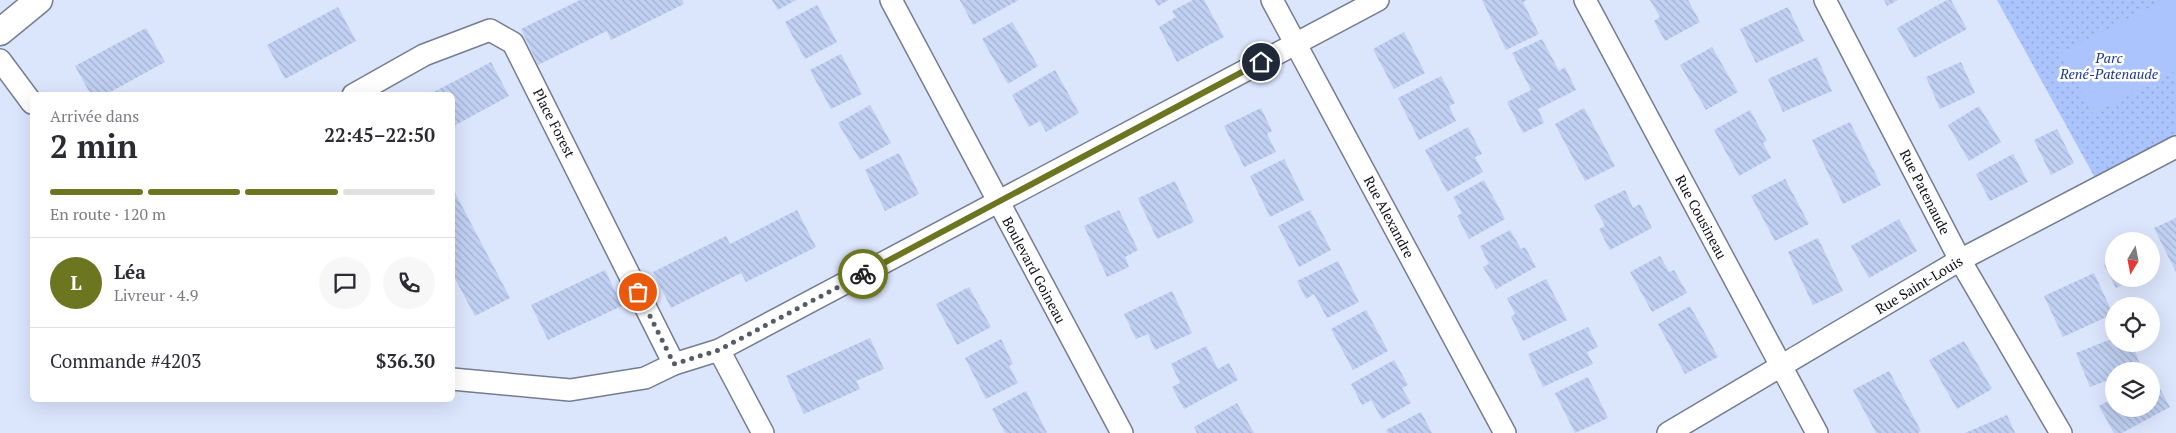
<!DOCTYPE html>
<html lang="fr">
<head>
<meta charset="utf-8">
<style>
  :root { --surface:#fff; --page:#f7f7f7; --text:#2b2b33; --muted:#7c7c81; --line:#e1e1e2; --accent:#6c7620 }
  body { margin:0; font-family:"PT Serif",serif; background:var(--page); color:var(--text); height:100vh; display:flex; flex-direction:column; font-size:19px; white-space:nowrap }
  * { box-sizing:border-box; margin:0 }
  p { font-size:16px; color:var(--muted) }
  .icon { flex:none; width:28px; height:28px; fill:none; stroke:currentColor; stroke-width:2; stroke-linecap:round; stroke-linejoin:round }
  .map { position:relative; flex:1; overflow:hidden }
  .side { position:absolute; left:30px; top:92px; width:425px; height:310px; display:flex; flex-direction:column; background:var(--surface); border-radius:8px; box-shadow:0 5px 20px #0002 }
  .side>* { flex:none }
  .needle { width:32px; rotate:190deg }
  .controls { position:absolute; left:2105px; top:232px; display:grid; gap:10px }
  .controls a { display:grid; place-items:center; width:55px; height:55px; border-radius:50%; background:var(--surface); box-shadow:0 5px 20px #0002; font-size:25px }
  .pin { position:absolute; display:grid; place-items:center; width:42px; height:42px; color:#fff; margin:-21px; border:2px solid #fff; border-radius:50%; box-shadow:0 1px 5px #0007 }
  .courier { position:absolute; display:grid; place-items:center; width:50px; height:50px; margin:-25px; border:4px solid #6c7620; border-radius:50%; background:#fff; color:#222; box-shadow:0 1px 6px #0007 }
  .headline em { font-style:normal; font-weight:600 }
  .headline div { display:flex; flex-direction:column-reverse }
  .headline { display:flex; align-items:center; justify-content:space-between; height:85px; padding:0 20px }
  h1 { font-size:32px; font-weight:600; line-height:38px }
  .bar { display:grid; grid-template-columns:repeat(4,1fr); gap:8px 5px; align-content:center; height:60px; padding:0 20px }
  .bar i { height:6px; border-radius:4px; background:var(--line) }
  .bar .current { background:var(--accent) }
  .bar p { grid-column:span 4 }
  .line { display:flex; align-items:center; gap:12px; padding:0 20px; border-top:1px solid var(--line) }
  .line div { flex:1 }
  .round { display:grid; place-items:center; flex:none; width:52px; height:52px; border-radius:26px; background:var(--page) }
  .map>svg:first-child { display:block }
  .park { fill:url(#park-dots) }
  .pitch { fill:#abc4fd }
  .building { fill:url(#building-back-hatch) }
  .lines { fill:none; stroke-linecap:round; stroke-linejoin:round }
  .minor-casing { stroke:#747d91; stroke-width:24 }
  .tertiary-casing { stroke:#747d91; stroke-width:29 }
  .minor { stroke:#fff; stroke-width:21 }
  .tertiary { stroke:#fff; stroke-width:26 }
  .done { stroke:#555b67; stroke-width:5; stroke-dasharray:0 9 }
  .route { stroke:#6c7620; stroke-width:6 }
  .labels { text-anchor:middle; stroke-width:5; stroke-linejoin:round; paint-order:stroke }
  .park-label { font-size:14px; font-style:italic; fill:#1a3794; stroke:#fff }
  .street-label { font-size:14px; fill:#0d1017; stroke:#fff }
</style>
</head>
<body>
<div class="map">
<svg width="2176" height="433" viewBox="0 0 2176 433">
  <defs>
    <pattern id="park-dots" width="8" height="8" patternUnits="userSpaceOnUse" patternTransform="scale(1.25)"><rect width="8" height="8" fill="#abc4fd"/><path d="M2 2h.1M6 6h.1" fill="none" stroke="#92a7d8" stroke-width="1.8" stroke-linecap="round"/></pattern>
    <pattern id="building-back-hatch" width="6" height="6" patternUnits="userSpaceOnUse" patternTransform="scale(1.25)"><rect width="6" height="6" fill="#c0d0f2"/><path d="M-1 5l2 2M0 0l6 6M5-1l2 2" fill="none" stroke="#a4b2cf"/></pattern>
  </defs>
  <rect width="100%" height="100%" fill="#dbe5fc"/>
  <!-- park -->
  <polygon class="park" points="1997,0 2176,0 2176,144 2099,185"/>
  <!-- pitch -->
  <polygon class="pitch" points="2164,0 2176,0 2176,71 2093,114 2061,53"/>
  <!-- building -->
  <g class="building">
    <polygon points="580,0 682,0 684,4 611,40 607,31 538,65 521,29"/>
    <polygon points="772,0 796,0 778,10"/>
    <polygon points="960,0 1019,0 973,25"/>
    <polygon points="1155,0 1169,0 1158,6"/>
    <polygon points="1193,0 1204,0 1224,37 1177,62 1159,27 1176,17 1172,11"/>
    <polygon points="1482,0 1527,0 1523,2 1539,34 1506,50"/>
    <polygon points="1650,0 1688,0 1700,22 1665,41 1654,21 1660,17"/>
    <polygon points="1884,0 1898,0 1887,6"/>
    <polygon points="1947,0 1951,0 1967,29 1914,58 1897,28"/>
    <polygon points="817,5 837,42 805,59 785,22"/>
    <polygon points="338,7 356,41 285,79 267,45"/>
    <polygon points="1788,7 1804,41 1756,63 1740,29"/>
    <polygon points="1012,22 1038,66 1008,84 982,39"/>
    <polygon points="146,28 165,62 105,95 91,95 75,66"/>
    <polygon points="1404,32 1425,73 1394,89 1373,49"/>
    <polygon points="1542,39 1559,71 1565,67 1576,90 1538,109 1544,123 1523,133 1507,102 1531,90 1512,53"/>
    <polygon points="1712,47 1738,92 1706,110 1680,65"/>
    <polygon points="841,54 862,94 831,109 810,70"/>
    <polygon points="1817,57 1832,91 1783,112 1768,79"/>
    <polygon points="491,62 509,96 452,127 452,95 428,95"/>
    <polygon points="1961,62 1975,93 1940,109 1926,77"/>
    <polygon points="1055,70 1079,113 1046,132 1040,121 1029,127 1012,95"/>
    <polygon points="1441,76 1455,103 1449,106 1456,121 1419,140 1398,98"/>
    <polygon points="870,105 891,143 860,160 838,123"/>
    <polygon points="1979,106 2001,142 1969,161 1948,125"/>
    <polygon points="1261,108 1272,131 1267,134 1276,152 1244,167 1224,126"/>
    <polygon points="1584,108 1615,166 1585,181 1555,124"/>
    <polygon points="1750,110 1767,141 1763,143 1771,158 1739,176 1714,130"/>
    <polygon points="1850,122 1881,185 1843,204 1812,140"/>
    <polygon points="1468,127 1482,154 1475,157 1483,172 1447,192 1425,150"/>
    <polygon points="2057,129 2074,163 2051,175 2034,140"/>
    <polygon points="899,153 919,194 885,211 865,170"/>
    <polygon points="2013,154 2028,182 1990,201 1976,174"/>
    <polygon points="1284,159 1304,200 1270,217 1250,176"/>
    <polygon points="1785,179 1809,224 1775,241 1751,196"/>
    <polygon points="1484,180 1505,219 1469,239 1457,216 1462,213 1453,197"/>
    <polygon points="1175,181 1194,222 1157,239 1138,198"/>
    <polygon points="452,187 510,298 475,316 452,273"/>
    <polygon points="1625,190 1633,208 1640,204 1652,228 1610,250 1599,229 1605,226 1594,205"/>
    <polygon points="797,210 816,247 746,282 741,273 671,308 653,272 726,236 730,244"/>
    <polygon points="1119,210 1138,250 1125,257 1129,267 1107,277 1084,226"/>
    <polygon points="1310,210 1331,250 1299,267 1278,226"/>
    <polygon points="2176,218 2176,272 2154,228"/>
    <polygon points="1899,219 1917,251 1869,278 1851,246"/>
    <polygon points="1510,230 1521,249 1525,247 1536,267 1496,289 1483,267 1489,264 1480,246"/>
    <polygon points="1818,238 1843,291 1813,305 1788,252"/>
    <polygon points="1660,256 1669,272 1674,270 1687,293 1652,312 1630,272"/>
    <polygon points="2114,260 2114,279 2135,279 2116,288 2104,265"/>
    <polygon points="1338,261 1359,302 1327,318 1314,294 1306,299 1297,281"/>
    <polygon points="605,270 622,306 548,340 531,305"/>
    <polygon points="2094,273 2113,314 2063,337 2044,296"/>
    <polygon points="1546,279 1567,320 1523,341 1511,317 1515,314 1507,298"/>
    <polygon points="969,287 991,327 957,345 936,304"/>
    <polygon points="1172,291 1192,333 1155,350 1148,334 1136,339 1124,314"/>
    <polygon points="1690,306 1718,357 1685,374 1658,324"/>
    <polygon points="1366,310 1388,351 1353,370 1331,329"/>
    <polygon points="1588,327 1598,347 1587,352 1593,364 1543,387 1528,354"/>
    <polygon points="870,338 884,369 856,381 860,389 804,414 786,376"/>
    <polygon points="2114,338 2114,344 2132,344 2141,367 2130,371 2114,371 2114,378 2090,387 2076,353"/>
    <polygon points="1001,339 1013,364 1009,366 1018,383 986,399 965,358"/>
    <polygon points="1964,341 1992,389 1957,409 1929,360"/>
    <polygon points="1206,346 1218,369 1229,363 1238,380 1184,409 1172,387 1180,383 1171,364"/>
    <polygon points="1394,360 1408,385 1402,388 1411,403 1382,419 1371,400 1362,405 1351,384"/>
    <polygon points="1889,371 1921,431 1918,433 1876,433 1853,390"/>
    <polygon points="2153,376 2170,407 2122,433 2114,433 2099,406 2114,398 2114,409 2151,409"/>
    <polygon points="1588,377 1608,418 1575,433 1555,393"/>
    <polygon points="1026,391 1047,433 1005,433 992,409"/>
    <polygon points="1237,403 1254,433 1197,433 1194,427"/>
    <polygon points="1421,412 1432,433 1388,433 1386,430"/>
    <polygon points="2007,415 2015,433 1965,433"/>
  </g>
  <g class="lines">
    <!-- minor casing -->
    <g class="minor-casing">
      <g id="minor">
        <polyline points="891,0 1122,433"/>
        <polyline points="1272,0 1505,433"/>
        <polyline points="1585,0 1817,433"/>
        <polyline points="1825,0 1960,260 2061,433"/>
        <polyline points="0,60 32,103"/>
        <polyline points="353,95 424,55 490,30 513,43 674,364"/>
        <polyline points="719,350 763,433"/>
        <polyline points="452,379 570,390 645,378 674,364 719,350 1378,0"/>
        <polyline points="1668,433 1960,260 2176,147"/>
      </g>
    </g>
    <!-- tertiary casing -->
    <g class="tertiary-casing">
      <polyline id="tertiary" points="0,32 39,0"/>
    </g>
    <!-- minor -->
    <use href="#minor" class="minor"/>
    <!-- tertiary -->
    <use href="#tertiary" class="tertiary"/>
  </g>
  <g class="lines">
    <!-- done -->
    <polyline class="done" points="638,292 674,364 719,350 863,274"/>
    <!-- route -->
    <polyline class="route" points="863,274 1261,62"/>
  </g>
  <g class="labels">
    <!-- park labels -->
    <g class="park-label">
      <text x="2109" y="63">Parc<tspan x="2109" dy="16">René-Patenaude</tspan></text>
    </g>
    <!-- street labels -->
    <g class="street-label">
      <text transform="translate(554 123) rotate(63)" y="5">Place Forest</text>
      <text transform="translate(1925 192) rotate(63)" y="5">Rue Patenaude</text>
      <text transform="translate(1389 217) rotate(62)" y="5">Rue Alexandre</text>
      <text transform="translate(1701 217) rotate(62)" y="5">Rue Cousineau</text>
      <text transform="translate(1034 270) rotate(62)" y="5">Boulevard Goineau</text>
      <text transform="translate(1919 285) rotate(-31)" y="5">Rue Saint-Louis</text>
    </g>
  </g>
</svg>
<div class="controls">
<a><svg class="needle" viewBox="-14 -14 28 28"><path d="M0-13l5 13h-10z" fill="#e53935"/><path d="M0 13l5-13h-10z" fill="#7c7c81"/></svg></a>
<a><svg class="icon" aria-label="locate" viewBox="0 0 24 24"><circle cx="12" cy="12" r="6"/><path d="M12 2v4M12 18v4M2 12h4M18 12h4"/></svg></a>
<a><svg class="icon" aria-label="layers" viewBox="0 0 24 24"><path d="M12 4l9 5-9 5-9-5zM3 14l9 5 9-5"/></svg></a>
</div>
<div class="pin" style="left:638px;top:292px;background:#ea580c"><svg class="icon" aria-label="bag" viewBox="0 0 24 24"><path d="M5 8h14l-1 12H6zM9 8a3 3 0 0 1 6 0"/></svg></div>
<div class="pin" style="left:1261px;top:62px;background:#1f2937"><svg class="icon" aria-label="home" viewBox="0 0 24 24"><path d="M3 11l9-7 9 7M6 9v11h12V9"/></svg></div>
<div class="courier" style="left:863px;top:274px"><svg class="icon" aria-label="bike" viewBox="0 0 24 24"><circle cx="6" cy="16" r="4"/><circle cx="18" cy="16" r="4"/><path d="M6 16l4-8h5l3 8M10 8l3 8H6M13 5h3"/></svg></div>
<section class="side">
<div class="headline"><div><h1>2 min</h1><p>Arrivée dans</p></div><em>22:45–22:50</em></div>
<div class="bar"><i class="current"></i><i class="current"></i><i class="current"></i><i></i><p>En route · 120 m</p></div>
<div class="line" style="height:90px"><b class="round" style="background:var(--accent);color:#fff">L</b><div><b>Léa</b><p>Livreur · 4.9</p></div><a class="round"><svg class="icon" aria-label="chat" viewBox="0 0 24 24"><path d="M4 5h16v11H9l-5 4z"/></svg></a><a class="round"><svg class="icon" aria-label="phone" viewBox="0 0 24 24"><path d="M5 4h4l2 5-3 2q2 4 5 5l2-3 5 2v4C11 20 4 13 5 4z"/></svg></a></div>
<div class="line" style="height:65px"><div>Commande #4203</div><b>$36.30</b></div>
</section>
</div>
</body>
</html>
